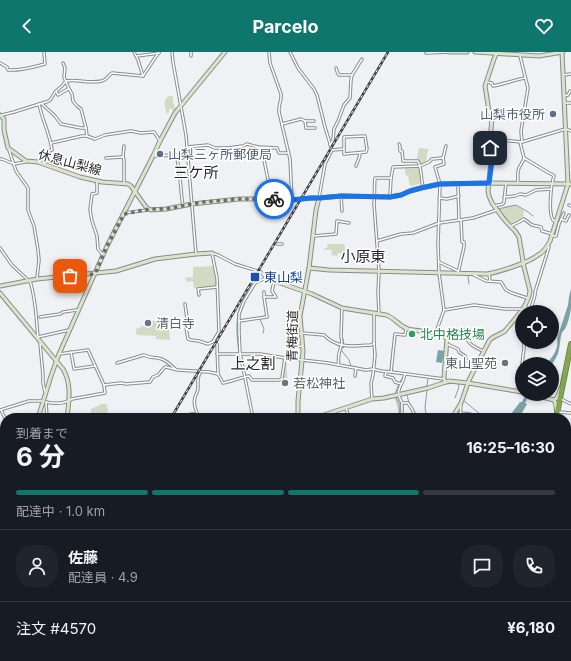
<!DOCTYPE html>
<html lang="ja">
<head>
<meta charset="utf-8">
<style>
  :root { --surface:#171b24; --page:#20242c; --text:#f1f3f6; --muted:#9ea1a6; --line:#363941; --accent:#0f766e }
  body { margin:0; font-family:Inter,"Noto Sans JP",sans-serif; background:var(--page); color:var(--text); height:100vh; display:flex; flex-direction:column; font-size:15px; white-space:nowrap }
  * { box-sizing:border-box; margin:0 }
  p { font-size:13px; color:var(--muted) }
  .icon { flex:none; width:22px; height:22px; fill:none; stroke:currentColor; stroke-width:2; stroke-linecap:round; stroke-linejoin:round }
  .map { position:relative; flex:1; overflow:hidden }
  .panel { position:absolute; left:0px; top:361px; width:571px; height:248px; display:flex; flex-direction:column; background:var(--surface); border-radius:16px 16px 0 0; box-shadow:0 2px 6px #0003 }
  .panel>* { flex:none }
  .fabs { position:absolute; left:515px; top:253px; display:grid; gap:8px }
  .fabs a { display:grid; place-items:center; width:44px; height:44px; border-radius:50%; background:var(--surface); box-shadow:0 2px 6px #0003; font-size:20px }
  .pin { position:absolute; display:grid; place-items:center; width:34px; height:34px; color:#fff; margin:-17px; border-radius:8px; box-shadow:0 2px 6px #0006 }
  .courier { position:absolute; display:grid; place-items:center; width:40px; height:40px; margin:-20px; border:3px solid #1a73e8; border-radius:50%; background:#fff; color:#222; box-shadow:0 1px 5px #0007 }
  .headline em { font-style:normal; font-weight:700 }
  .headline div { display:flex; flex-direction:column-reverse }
  .headline { display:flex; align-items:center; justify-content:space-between; height:68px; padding:0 16px }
  h1 { font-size:26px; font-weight:700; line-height:30px }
  .bar { display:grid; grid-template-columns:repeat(4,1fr); gap:6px 4px; align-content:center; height:48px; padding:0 16px }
  .bar i { height:5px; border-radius:3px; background:var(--line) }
  .bar .selected { background:var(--accent) }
  .bar p { grid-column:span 4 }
  .line { display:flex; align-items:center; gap:10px; padding:0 16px; border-top:1px solid var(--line) }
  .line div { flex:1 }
  .round { display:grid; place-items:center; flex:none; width:42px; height:42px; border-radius:16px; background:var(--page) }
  header { display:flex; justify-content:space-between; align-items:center; height:52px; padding:0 16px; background:var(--accent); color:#fff; font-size:18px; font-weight:700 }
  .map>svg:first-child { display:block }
  .green { fill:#d4d9c4 }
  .water { fill:#7ba2a8 }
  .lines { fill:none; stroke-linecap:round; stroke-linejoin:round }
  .stream { stroke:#7ba2a8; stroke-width:1 }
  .highway-tunnel { stroke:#c7c9cb; stroke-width:4.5; stroke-dasharray:4.5 2; stroke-linecap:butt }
  .street-casing { stroke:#898b8d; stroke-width:3.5 }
  .secondary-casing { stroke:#898b8d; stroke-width:5 }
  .highway-casing { stroke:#637b44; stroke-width:6 }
  .street { stroke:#fff; stroke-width:1.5 }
  .secondary { stroke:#dae5cb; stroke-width:3 }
  .highway { stroke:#83a752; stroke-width:4.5 }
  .rail-casing { stroke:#404041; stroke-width:2.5 }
  .rail { stroke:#fff; stroke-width:1; stroke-dasharray:3; stroke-linecap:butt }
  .done { stroke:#6e6e70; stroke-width:4; stroke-dasharray:0 7.2 }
  .route { stroke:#1a73e8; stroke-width:5 }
  .service-dot { fill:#5c6f8a; stroke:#fff; stroke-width:1.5 }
  .transit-dot { fill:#1a4fb4; stroke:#fff; stroke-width:1.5 }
  .worship-dot { fill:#6b7280; stroke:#fff; stroke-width:1.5 }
  .leisure-dot { fill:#2e9e5b; stroke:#fff; stroke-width:1.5 }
  .labels { text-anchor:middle; stroke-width:3; stroke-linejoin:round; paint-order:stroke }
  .service-label { font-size:13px; fill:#4e5e75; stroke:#fff; text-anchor:end }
  .street-label { font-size:13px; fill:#282829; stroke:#fff }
  .transit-label { font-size:13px; fill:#164399; stroke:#fff; text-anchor:start }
  .worship-label { font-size:13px; fill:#5b616d; stroke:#fff; text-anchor:start }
  .leisure-label { font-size:13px; fill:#27864d; stroke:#fff; text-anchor:start }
  .quarter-label { font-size:15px; fill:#282829; stroke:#fff }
</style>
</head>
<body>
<header><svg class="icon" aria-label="back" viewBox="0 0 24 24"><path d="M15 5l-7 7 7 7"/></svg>Parcelo<svg class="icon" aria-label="heart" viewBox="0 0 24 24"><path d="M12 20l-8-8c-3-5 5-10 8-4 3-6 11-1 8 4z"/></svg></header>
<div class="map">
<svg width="571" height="609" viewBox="0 0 571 609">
  <rect width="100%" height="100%" fill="#eff1f4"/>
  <!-- green -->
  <g class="green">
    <path d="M169,44H173V50L176,57L175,59H173L171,56L169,58V60L167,62C165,55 162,49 169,44Z"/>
    <polygon points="419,96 429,97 427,101 426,111 420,113 417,106"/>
    <polygon points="419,114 422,126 422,131 417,132 417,133 410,134 408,124 406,124 406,122 405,122 405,115"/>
    <polygon points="516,153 523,158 524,167 510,174 498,158 506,154"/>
    <polygon points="328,192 344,192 345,195 344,202 338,201 337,204 331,203 332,198 324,198 325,196 327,196"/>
    <polygon points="214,214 217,226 217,235 194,236 193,229 187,230 185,226 193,225 193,215"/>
    <polygon points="161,267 164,270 168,271 170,288 156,287 156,284 139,283 136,282 136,277 143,274 148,276 148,274 152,273 152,269"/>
    <polygon points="285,306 286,306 288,335 284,335 280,328 282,326"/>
    <polygon points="398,344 402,351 402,366 398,366 398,358 394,345"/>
    <polygon points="102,352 105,352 107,353 108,360 107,361 94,362 94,366 88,366 87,364 91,363 91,357"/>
    <polygon points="571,484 571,502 569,504 570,510 566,515 566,487"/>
    <polygon points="566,519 568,519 568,526 571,527 571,544 566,541"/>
  </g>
  <!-- water -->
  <g class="water">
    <path d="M571,237C571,243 571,250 571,256C570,263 567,277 562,280C558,294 562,299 552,312H547C552,305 559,297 557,287L568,253L569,245Z"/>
    <polygon points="438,298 444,299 442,311 436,310"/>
    <polygon points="526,342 530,342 525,351 527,352 519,366 508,366 520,350 522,350"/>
  </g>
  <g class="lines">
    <!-- stream -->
    <g class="stream">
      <polyline points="498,157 516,153 528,160 533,164"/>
      <polyline points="468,224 469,232"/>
      <polyline points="263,281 264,277 259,265 265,264"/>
      <polyline points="339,295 349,308 351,314 364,317"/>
      <polyline points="342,297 344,295 343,287"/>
      <path d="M239,300C237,286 235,268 240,255"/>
      <polyline points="374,318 379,319"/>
      <polyline points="390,319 393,292"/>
      <polyline points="416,324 440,327"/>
      <polyline points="400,330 404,323"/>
      <polyline points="445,332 455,331"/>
      <polyline points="427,334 428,326"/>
      <polyline points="427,338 425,356 427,366"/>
      <polyline points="395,342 398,334"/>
      <polyline points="407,343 409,351"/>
      <polyline points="396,346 399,352 400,366"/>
      <polyline points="455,346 459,335 458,332"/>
      <polyline points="464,349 480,362 478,366"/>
      <polyline points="411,354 417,366"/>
      <polyline points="566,544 571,548"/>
      <polyline points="383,604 383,609"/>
      <polyline points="429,604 432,607"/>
    </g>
    <!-- highway-tunnel -->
    <polyline class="highway-tunnel" points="566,511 571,504"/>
    <!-- street casing -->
    <g class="street-casing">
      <g id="street">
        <polyline points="134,0 138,8 143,24"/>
        <polyline points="172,0 173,10 186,83 196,202"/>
        <polyline points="191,0 191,4"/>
        <path d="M269,0L270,11L281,42C282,48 278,54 279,60L290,107L292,148"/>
        <polyline points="290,0 298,16 314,37 317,43 325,75 332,98 325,112 319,146"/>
        <polyline points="426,1 449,0"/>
        <polyline points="137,4 159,1"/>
        <polyline points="520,4 528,36 521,79 522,90"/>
        <path d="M0,11L7,15L8,18C21,19 33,15 45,12L44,0"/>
        <polyline points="63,11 65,16 64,25 69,37 72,42 73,49 77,54 81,57 86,76 87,84"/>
        <polyline points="336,16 338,22 339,23 352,23"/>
        <polyline points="563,23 571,22"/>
        <path d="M66,29C78,27 89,32 102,29C107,28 108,23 112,21L143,24L159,0"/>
        <path d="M486,30L492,31L493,34C504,32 514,28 525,26"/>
        <polyline points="56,39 58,43 68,37"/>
        <polyline points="564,44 568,43 570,39 571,39"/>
        <polyline points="565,51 571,51"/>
        <path d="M39,52C42,68 50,82 52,98L46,100L44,112"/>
        <polyline points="42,52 55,64 61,72 81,76 86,76"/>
        <polyline points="2,63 14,60 49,49 51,47 55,40 62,34 66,29"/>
        <polyline points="305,69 306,76 315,76"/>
        <polyline points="282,72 301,67 305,69 314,69"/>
        <polygon points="365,84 367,97 366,100 344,102 344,85"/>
        <polyline points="491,87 522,90 562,78 566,77 571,79"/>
        <polyline points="51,91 82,84 87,84 95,87 105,83 131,79 141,81 154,80 160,89"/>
        <path d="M399,92L400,94V99H402L403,109H418C422,118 421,127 423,136"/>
        <polyline points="330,93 333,88 334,77 338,69 344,53 350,46 351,28 352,23 362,7"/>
        <polyline points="124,94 123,105 124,108 124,131"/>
        <polyline points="187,95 208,93 215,96 228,96 243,94 247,92 258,95 277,96 279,101 288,101"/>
        <polyline points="258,95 264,108 272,147"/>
        <polyline points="9,98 16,119 28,136 28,158 34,174 38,198 39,208 37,226"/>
        <polyline points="332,98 344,97"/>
        <path d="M176,103C181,119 180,137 183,154"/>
        <polyline points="153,104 176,103 187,103"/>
        <polyline points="106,106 123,105"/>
        <path d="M524,106L549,121L553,123L554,124C551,133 548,160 553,168L555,169"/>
        <polyline points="0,107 2,107 14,112 25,110"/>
        <path d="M356,114C357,110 360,106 360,101"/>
        <polyline points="97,129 97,141 92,142 90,158 92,169 97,184 98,197 103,203"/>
        <path d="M518,131C518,126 517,121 519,116C521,112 523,110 524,106L520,90"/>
        <polyline points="341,144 342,159"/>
        <polyline points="390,144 391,126 393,115 420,114 429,110 432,107 443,106"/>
        <polyline points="504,145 515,144 520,142 526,143 536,138 551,137"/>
        <polyline points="439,146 447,147 459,144"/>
        <polyline points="569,153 571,154"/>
        <polyline points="494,154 503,152 504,150 506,131"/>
        <polyline points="124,161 148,158"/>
        <polyline points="561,167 566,169 569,163"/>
        <polyline points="459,168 458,135 459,132"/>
        <polyline points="511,174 519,170 524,167 532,173 541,175 542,179 552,182"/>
        <polyline points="314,184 336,182 337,169 349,171"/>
        <polyline points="552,184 556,184 559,172 564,161"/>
        <polyline points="377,189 401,182 413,181 439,171 473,166 497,158"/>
        <polyline points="277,192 282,192"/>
        <polyline points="0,196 12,213 28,228"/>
        <polyline points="439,210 458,219"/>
        <polyline points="458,221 464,195 464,190 462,190 461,168"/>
        <polyline points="489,221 490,229"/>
        <polyline points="474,223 486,229 501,230 506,238 512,241 527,246"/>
        <path d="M30,229C36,247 36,266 38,285L37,286"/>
        <polyline points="264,240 264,245 276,245 272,239 274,229"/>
        <polyline points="199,243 198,237 217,235"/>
        <polyline points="185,252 187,266 186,275 188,287 191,288 199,289 208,292 214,289"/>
        <polyline points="444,258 474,253 505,257 522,257"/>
        <polyline points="525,260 526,254"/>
        <polyline points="530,260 535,243 535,240 549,195 548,194"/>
        <path d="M379,262L378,241L379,219L374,152C375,143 374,134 375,126H391"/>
        <polyline points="40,265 60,262 63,260 77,258"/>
        <polyline points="239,269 267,265 264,245"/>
        <path d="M464,278C464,289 474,296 484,299"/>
        <polyline points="436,280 444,258 439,221 438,192 440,132 435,115 444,112 443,106 446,94"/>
        <path d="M302,281L324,283C337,297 354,294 371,293L374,291"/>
        <polyline points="38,285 69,278"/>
        <polyline points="447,285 449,282 460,282 462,279"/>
        <polyline points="40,291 43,323 43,331 45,340"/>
        <polyline points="447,292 458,297 459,300 465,304 466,308 476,315"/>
        <polyline points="288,295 303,294"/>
        <polyline points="71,300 74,317 95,314"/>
        <polyline points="217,302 260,302 285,306 328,311 366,318 373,317 381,319 391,320 444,327"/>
        <path d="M117,311L144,303C149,306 152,305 158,306C165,307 170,312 175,317"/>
        <polyline points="522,312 524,296 524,290"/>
        <path d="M338,313C339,310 338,305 339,302C340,295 344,292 341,285L342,256"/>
        <polyline points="386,320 385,324 393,326 395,330 401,332"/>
        <polyline points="391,320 395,282 405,283 406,277"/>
        <path d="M405,322C402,337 394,335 402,351H408L412,357L416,366"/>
        <polyline points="355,324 356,316"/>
        <polyline points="104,333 121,331 126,332 150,330 153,325 158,323 165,315 166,315 178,318 209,320 218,322"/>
        <polyline points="520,339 522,313"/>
        <polyline points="372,347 371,331 373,323 375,303 374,291 374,261"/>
        <polyline points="561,347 571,352"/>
        <path d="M46,350C54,352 64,352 72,347L105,341L104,333L88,298L59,302"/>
        <polyline points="46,350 47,366"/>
        <polyline points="402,352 402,366"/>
        <polyline points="346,356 349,366 354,366"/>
        <polyline points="0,358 29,349 43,349"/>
        <polyline points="1,358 5,366"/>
        <polyline points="559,360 571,361"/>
        <polyline points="460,361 470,362"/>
        <polyline points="381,363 386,363 386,366"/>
        <polyline points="402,365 415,363"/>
        <polyline points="191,366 191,362 197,362"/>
        <path d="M200,366C196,360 193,352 195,345C196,342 198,340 198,336C198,330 197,326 200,321"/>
        <path d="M253,366L240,301L239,280V262L244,249L255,231L266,226L261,220L235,212L218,203L212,201L217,226L219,279L217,283L214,288L217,292L218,322L223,331C232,329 240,326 249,324L252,328H280L282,326L285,306"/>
        <polyline points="460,366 461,352"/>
        <polyline points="566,390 571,377"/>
        <polyline points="566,392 571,394"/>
        <polyline points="566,401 571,403"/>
        <polyline points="566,421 571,412"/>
        <polyline points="0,460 4,459"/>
        <polyline points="566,463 571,455"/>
        <polyline points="566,485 571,481"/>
        <polyline points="566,525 568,525 569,519 571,516"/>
        <polyline points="566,546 571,549"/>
        <polyline points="566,575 571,575"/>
        <polyline points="566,600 571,599"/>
        <polyline points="48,604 49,609"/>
        <polyline points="93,604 94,609"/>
        <polyline points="214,604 216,609"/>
        <polyline points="350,604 351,609"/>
        <polyline points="431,604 433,609"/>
        <polyline points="521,607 529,606 535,609"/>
        <polyline points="79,609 92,604"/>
        <polyline points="232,609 234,604"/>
        <polyline points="520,609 521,604"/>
        <polyline points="535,609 538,604"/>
        <polyline points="557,609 557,604"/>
      </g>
    </g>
    <!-- secondary casing -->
    <g class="secondary-casing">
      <g id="secondary">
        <polyline points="449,0 467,0"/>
        <polyline points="475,0 539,4 563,0"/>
        <polyline points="0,63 4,67 4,78 8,96 26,109 38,110 80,125 102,130 128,132 131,134 146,155 149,157 151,158 166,157 192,152 239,147 272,147 292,148 311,146 319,146 341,144 390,145 401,143 410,139 421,136 440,132 489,131 571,132"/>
        <path d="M309,216L329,218L488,222C501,219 528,211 538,203C544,200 547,195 550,189L568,132L562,0"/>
        <path d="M266,226L274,229L312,242L342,256L386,263C395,266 399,274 408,277C418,280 441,278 447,287L444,325L445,330"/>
        <polyline points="0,234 37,227 116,219 155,207 196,202 212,201"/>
        <path d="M0,241L63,317C72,332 69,349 67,366"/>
        <polyline points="530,342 554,348"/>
        <polyline points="554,348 557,346 561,336"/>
        <path d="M554,348C557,352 555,355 557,359"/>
        <polyline points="38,366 51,324 59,302 107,194 153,104 160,89 175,61 225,0"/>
        <polyline points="298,366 298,349 303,299 300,264 309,216 316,158 319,146"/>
        <polyline points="315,366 372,347 384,346 428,336 449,329 468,331 522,340"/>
        <path d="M452,366L461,351L469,328L489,289C492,284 500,283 505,279C514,267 528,255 530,239L524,215L519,185L515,179L510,174L503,166L492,151L489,144L488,139L491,109L490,87L492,67L489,59L485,34L494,7L497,0"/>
        <polyline points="0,387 5,385"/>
        <polyline points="0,470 5,458"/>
        <polyline points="0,552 5,547"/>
        <polyline points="159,604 160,609"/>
        <polyline points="409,609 409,604"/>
      </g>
    </g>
    <!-- highway casing -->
    <g class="highway-casing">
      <g id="highway">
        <polyline points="556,366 571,292"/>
        <polyline points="507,604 508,609"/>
      </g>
    </g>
    <!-- street -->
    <use href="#street" class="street"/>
    <!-- secondary -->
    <use href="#secondary" class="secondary"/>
    <!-- highway -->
    <use href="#highway" class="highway"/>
    <!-- rail casing -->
    <g class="rail-casing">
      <g id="rail">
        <polyline points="171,366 388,0"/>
        <polyline points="27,609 30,604"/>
      </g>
    </g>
    <!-- rail -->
    <use href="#rail" class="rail"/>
  </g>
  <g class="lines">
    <!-- done -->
    <polyline class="done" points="70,224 95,222 107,194 124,162 149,157 166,157 192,152 204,150 239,147 274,147"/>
    <!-- route -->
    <polyline class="route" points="274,147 292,148 311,146 319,146 341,144 390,145 401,143 410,139 421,136 440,132 489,131 492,109 490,96"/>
  </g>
  <!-- markers -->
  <g class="service-dot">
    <circle cx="553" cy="62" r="4"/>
    <circle cx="160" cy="102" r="4"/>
  </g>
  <rect class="transit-dot" x="250" y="220" width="10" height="10" rx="2"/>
  <g class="worship-dot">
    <circle cx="148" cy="271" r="4"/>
    <circle cx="505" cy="311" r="4"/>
    <circle cx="285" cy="331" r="4"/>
  </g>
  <circle class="leisure-dot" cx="412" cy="282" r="4"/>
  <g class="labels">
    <!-- service labels -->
    <g class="service-label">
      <text x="545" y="67">山梨市役所</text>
      <text x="168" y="107" text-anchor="start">山梨三ヶ所郵便局</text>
    </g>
    <!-- street labels -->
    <g class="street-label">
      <text transform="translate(70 110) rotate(15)" y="5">休息山梨線</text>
      <text transform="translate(292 284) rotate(-89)" y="5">青梅街道</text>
    </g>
    <!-- transit labels -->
    <g class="transit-label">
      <text x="264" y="230">東山梨</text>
    </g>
    <!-- worship labels -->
    <g class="worship-label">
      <text x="156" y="276">清白寺</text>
      <text x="497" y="316" text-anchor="end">東山聖苑</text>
      <text x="293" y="336">若松神社</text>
    </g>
    <!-- leisure labels -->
    <g class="leisure-label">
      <text x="420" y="287">北中格技場</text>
    </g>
    <!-- quarter labels -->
    <g class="quarter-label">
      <text x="196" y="126">三ケ所</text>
      <text x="363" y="210">小原東</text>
      <text x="253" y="317">上之割</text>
    </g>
  </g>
</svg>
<div class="fabs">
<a><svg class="icon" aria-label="locate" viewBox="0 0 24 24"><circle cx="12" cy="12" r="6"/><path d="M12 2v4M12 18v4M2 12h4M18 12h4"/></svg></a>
<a><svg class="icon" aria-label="layers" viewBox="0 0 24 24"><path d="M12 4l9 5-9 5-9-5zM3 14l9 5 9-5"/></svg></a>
</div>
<div class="pin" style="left:70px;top:224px;background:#ea580c"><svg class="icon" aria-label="bag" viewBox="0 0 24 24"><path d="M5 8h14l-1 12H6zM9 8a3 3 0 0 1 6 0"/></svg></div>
<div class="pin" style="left:490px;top:96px;background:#1f2937"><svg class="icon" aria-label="home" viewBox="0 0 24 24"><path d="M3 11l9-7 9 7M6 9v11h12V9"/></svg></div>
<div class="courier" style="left:274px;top:147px"><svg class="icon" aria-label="bike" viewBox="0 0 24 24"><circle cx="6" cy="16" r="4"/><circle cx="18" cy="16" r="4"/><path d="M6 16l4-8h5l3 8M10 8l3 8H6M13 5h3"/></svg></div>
<section class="panel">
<div class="headline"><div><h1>6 分</h1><p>到着まで</p></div><em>16:25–16:30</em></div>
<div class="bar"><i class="selected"></i><i class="selected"></i><i class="selected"></i><i></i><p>配達中 · 1.0 km</p></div>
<div class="line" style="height:72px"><a class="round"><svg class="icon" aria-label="person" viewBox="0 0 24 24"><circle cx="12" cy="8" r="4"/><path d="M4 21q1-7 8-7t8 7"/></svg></a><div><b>佐藤</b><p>配達員 · 4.9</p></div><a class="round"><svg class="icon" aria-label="chat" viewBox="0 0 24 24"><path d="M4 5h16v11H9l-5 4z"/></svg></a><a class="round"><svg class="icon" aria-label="phone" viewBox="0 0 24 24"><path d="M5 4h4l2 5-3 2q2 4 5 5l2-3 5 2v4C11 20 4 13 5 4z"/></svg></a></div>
<div class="line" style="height:52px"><div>注文 #4570</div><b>¥6,180</b></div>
</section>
</div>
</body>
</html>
